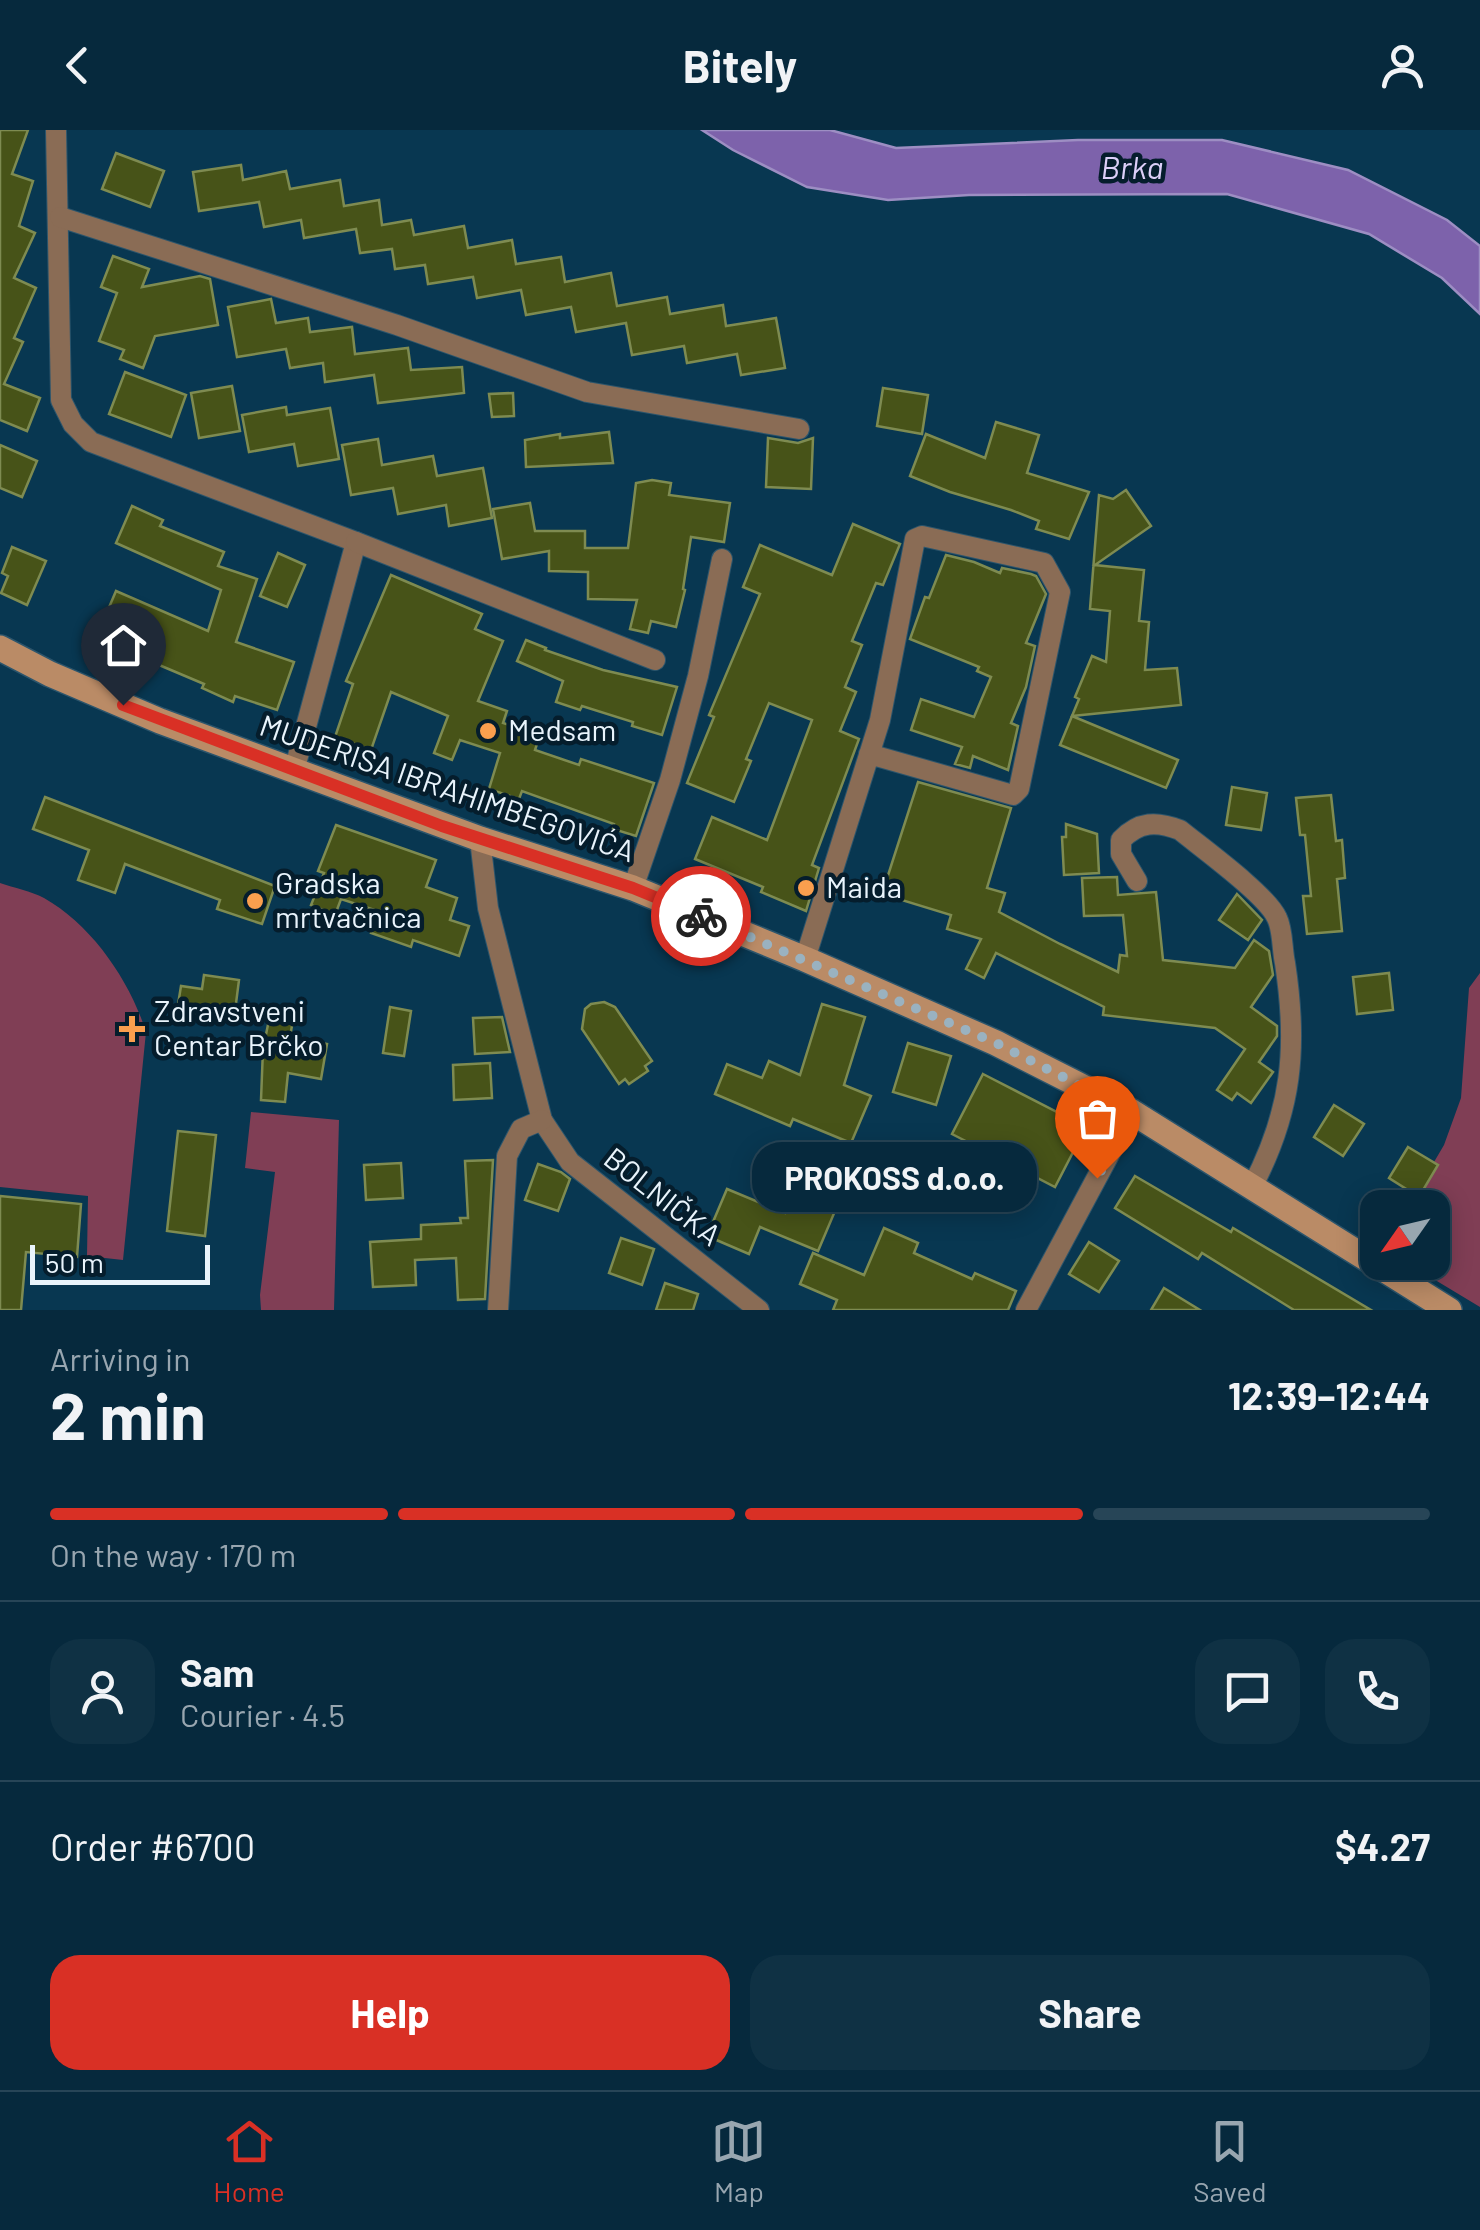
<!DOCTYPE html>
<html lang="en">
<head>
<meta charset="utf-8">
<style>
  :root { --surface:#06293d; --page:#0f3144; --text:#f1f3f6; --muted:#98a6b0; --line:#274557; --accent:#d93025 }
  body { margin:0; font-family:Barlow,sans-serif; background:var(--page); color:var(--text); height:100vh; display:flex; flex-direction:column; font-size:38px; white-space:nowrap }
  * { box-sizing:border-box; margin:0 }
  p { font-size:32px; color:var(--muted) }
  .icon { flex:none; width:55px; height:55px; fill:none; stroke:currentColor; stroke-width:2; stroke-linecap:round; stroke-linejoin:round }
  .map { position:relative; height:1180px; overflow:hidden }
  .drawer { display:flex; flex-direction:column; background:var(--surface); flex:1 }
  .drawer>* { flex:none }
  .needle { width:65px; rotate:236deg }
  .controls { position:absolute; left:1360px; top:1060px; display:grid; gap:20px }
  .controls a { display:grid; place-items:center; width:90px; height:90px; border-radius:20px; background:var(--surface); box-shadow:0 5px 25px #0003,0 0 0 2px var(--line); font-size:50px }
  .scale { position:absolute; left:30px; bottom:25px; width:180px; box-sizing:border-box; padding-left:10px; border:5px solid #e9f4fc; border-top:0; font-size:28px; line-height:35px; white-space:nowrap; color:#e9f4fc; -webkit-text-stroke:8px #051d2c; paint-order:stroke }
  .pin { position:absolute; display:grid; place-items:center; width:85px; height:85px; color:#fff; margin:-102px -42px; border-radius:50% 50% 50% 0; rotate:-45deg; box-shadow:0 0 10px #0007 }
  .pin .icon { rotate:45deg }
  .courier { position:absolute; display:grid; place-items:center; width:100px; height:100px; margin:-50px; border:8px solid #d93025; border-radius:50%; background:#fff; color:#222; box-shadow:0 2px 12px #0007 }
  .bubble { position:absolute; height:70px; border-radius:30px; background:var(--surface); box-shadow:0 5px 25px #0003,0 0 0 2px var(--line); font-size:32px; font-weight:700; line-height:70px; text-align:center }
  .overview em { font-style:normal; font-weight:700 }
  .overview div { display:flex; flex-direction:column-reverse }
  .overview { display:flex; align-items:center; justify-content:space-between; height:170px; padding:0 50px }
  h1 { font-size:65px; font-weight:700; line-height:75px }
  .bar { display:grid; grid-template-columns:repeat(4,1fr); gap:15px 10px; align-content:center; height:120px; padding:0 50px }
  .bar i { height:12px; border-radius:8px; background:var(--line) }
  .bar .on { background:var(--accent) }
  .bar p { grid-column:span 4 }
  .line { display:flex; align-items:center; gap:25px; padding:0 50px; border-top:2px solid var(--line) }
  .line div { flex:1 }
  .round { display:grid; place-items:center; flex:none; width:105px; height:105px; border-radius:30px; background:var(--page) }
  .cta { display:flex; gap:20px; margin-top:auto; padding:20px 50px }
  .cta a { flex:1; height:115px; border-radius:30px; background:var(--accent); color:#fff; font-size:40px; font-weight:700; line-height:115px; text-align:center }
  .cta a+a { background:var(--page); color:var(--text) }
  header { display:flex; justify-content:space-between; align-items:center; height:130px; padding:0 50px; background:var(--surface); font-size:45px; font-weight:700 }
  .menu { display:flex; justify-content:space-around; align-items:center; height:140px; border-top:2px solid var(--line); background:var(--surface); font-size:28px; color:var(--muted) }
  .menu a { display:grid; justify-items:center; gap:5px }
  .menu .on { color:var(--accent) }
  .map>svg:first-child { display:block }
  .green { fill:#803e55 }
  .water { fill:#7d62ab; stroke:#9d8ec3; stroke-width:2.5 }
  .building { fill:#475318; stroke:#7e8b51; stroke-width:2.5 }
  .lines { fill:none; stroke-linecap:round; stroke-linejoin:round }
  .minor-casing { stroke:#2c556c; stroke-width:22 }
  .secondary-casing { stroke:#2c556c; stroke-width:28 }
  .minor { stroke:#8a6c55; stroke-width:20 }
  .secondary { stroke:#ba8b66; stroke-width:25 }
  .done { stroke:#9ab2c0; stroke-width:10; stroke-dasharray:0 18 }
  .route { stroke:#d93025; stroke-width:12 }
  .poi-dot { fill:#fa9f4e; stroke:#051d2c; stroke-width:4 }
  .labels { text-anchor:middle; stroke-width:9; stroke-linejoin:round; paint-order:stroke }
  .poi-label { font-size:30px; fill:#e9f4fc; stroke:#051d2c; text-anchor:start }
  .street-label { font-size:30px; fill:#e9f4fc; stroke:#051d2c }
  .water-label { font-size:32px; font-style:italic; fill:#dccff8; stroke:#051d2c }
</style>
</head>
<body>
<header><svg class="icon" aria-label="back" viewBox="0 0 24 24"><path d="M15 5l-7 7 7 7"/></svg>Bitely<svg class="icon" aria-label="person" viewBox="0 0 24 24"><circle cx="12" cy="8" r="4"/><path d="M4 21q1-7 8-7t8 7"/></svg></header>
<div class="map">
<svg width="1480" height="1180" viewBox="0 0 1480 1180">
  <rect width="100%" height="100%" fill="#083751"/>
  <!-- green -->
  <g class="green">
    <path d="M0,753C14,758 31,761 44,768C92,795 130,851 146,902L123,1130L87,1126L88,1066L0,1057Z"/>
    <polygon points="1480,843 1480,1177 1407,1133 1432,1132 1432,1078 1407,1078 1444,1015 1461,968 1469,858"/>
    <polygon points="251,982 339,990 334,1180 261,1180 260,1165 275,1042 245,1038"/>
  </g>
  <!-- water -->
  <polygon class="water" points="702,0 830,0 896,18 1078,10 1222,10 1348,40 1447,90 1480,116 1480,184 1442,148 1369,104 1227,64 969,65 888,70 807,57 733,20"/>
  <!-- building -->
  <g class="building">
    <polygon points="0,0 28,0 12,44 33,51 19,96 35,103 14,148 36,158 14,208 23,212 4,254 40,268 27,301 0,290"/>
    <polygon points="116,23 164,41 150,77 102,59"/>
    <polygon points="241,35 243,50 286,41 290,59 340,50 344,76 379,70 382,95 411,90 414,105 464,96 468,118 512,110 516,134 561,127 565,152 611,143 617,176 667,167 670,184 723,175 726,196 776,188 785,238 741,245 737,224 687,233 684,216 632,225 626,193 576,202 571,177 526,185 521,160 477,168 473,147 428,154 425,135 395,139 392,119 360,123 356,99 304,108 301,90 264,97 259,72 199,81 193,42"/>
    <polygon points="113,126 149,139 142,157 200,146 210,149 218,195 155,206 143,238 120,229 124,220 99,211 117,163 101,157"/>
    <polygon points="271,169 276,193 308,188 310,202 352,197 355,224 408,218 411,240 462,237 464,263 378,273 374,245 325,252 323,233 290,238 286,219 237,227 228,177"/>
    <polygon points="125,242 186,265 171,307 109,284"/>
    <polygon points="232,256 240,301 199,308 191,263"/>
    <polygon points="883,258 928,265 922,304 877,296"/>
    <polygon points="513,263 514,286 492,287 489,264"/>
    <polygon points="286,277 287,285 330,278 339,329 298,336 294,314 249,322 242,285"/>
    <polygon points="996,292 1039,305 1027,343 1089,362 1069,409 1036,399 1039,391 1011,380 950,362 910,346 926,304 985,328"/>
    <polygon points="609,302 613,333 526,337 525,310 560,304 560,308"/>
    <polygon points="768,308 798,313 813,308 811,359 766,357"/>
    <polygon points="378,309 382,335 433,326 437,346 483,338 492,388 449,396 446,375 398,384 393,358 351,365 342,315"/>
    <polygon points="0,315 37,331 22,367 0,358"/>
    <polygon points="652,350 671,353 669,365 730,373 724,412 691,407 683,459 685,460 676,497 651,491 648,503 630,499 637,470 588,469 588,442 549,441 549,421 502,429 493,379 530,373 535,401 585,401 585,418 628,418 636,353"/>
    <polygon points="1126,360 1151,396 1095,435 1144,440 1139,491 1149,492 1145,540 1177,538 1181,575 1072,586 1079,569 1075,567 1092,526 1106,532 1110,481 1090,479 1099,365 1113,369"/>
    <polygon points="132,376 163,390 160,396 224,422 218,436 257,449 236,512 294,532 277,580 235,566 233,572 202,558 204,554 152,532 149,540 132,533 138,518 99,501 116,461 208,501 221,460 116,413"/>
    <polygon points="853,394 900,414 883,455 876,453 852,511 862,515 845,557 856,562 840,601 859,609 812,735 819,738 806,781 761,762 763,757 695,729 712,687 767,710 812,590 769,573 746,629 751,631 734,672 687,653 714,587 709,585 760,464 743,457 760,415 832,445"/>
    <polygon points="12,417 46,431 27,475 1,463 8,446 2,443"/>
    <polygon points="278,423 305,435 287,477 260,466"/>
    <polygon points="946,425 974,432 1000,443 1002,438 1031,444 1036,446 1046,464 1026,513 1035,516 1026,557 1011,593 1018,596 1008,640 973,626 970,638 955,634 962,617 911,600 921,569 974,587 991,547 977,541 979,537 910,509 925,467 929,468"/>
    <polygon points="391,445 482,484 475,499 503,511 478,571 507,581 503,593 540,605 535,620 579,635 581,629 654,653 636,706 613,699 614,694 522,661 519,669 489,659 500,623 460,610 452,630 434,623 448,586 391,562 371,620 335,607 353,554 346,551"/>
    <polygon points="526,510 546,518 545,520 603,540 677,557 662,605 632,596 633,592 582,576 580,580 556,572 563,551 517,531"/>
    <polygon points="1072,586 1178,630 1166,658 1060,615"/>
    <polygon points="918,652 1011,678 987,758 1005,763 999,782 1060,814 1118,842 1120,825 1127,826 1123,785 1084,786 1082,748 1117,747 1118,765 1156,762 1163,830 1235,838 1254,810 1269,821 1273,845 1251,877 1277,896 1277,906 1259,932 1273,942 1251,973 1237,963 1232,970 1217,960 1245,919 1215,898 1103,885 1104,877 996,823 984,848 966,839 981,809 947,799 951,785 882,764"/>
    <polygon points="1232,657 1267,663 1261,700 1226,695"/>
    <polygon points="1331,665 1336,711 1342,710 1345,748 1337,749 1342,801 1307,804 1303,766 1311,766 1305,705 1300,705 1296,668"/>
    <polygon points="45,667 275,756 262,794 217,779 220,770 125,734 115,763 78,750 89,720 33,699"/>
    <polygon points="1066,694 1097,704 1099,743 1064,745 1062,707 1066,707"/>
    <polygon points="336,695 436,730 426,757 457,768 450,790 469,796 459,826 413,810 411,817 371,803 378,781 341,769 335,785 311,775 324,743 318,741"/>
    <polygon points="1237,764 1262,790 1248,810 1219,790"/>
    <polygon points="1389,843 1393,880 1357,884 1353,847"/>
    <polygon points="204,845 239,850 234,889 177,881 181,856 202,859"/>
    <polygon points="604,872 615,877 652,931 645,936 648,941 629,954 625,949 619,954 582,899 585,879 591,874"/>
    <polygon points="822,874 865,887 844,955 871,966 851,1013 793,989 790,996 715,964 727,934 762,948 769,931 800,945"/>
    <polygon points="390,877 411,881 404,926 383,923"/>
    <polygon points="270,885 293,890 290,907 327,914 321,949 288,943 285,972 261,970 263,919"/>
    <polygon points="502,887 510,922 475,924 473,888"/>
    <polygon points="908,913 951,926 936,975 893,962"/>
    <polygon points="490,933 492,968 454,970 453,935"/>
    <polygon points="983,944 1086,997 1055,1057 952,1004"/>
    <polygon points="1334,975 1364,994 1343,1026 1314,1007"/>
    <polygon points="178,1001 216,1005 205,1106 167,1101"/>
    <polygon points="1408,1017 1438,1035 1419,1067 1389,1048"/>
    <polygon points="493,1030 485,1169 458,1170 456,1128 415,1130 416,1155 373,1157 370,1112 421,1109 421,1095 461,1093 460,1088 468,1088 465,1031"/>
    <polygon points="401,1033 403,1068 366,1070 364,1035"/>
    <polygon points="538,1034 561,1042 570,1049 558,1081 525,1070"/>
    <polygon points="1135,1046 1231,1102 1233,1098 1371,1180 1294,1180 1202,1123 1198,1129 1115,1078"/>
    <polygon points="797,1057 838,1074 818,1121 760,1097 749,1124 707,1106 727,1059 785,1083"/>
    <polygon points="0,1066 81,1074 77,1127 26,1122 21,1180 0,1180"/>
    <polygon points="884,1098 918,1113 914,1123 972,1149 975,1143 1016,1161 1008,1180 833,1180 837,1170 800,1154 813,1123 864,1145"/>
    <polygon points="621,1108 654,1119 642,1155 609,1143"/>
    <polygon points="1089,1112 1119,1131 1099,1162 1069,1144"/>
    <polygon points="665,1153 698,1164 693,1180 656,1180"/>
    <polygon points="1164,1158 1200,1180 1151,1180"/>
  </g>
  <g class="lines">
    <!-- minor casing -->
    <g class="minor-casing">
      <g id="minor">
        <polyline points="56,0 61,270 73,294 91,312 356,412 294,641"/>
        <polyline points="60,87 397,195 587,262 799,299"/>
        <polyline points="356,412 655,530"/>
        <polyline points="480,709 488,778 542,990 570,1032 759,1180"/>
        <path d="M1137,751L1121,724V710C1139,691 1157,691 1180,700C1202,718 1267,765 1277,788C1283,800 1282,820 1285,833C1298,918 1292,981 1252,1057"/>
        <polyline points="633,758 670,650 698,546 722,429"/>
        <polyline points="805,829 880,590 915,409 922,406 1044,433 1060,462 1019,659 1013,665 869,624"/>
        <polyline points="498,1180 507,1026 521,999 542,990"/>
        <polyline points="1026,1180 1132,982"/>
      </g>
    </g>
    <!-- secondary casing -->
    <g class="secondary-casing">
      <polyline id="secondary" points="0,518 50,544 160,591 480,709 633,758 805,829 996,913 1132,982 1449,1180"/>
    </g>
    <!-- minor -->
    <use href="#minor" class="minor"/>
    <!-- secondary -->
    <use href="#secondary" class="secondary"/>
  </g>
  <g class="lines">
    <!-- done -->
    <polyline class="done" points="701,786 996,913 1132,982 1097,1048"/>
    <!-- route -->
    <polyline class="route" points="123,575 442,696 633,758 701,786"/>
  </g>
  <!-- markers -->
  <g class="poi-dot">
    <circle cx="488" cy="601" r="10"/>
    <circle cx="806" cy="758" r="10"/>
    <circle cx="255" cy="771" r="10"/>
    <path d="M127 884h10v10h10v10h-10v10h-10v-10h-10v-10h10z"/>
  </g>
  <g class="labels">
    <!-- poi labels -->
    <g class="poi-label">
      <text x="508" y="611">Medsam</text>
      <text x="275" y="764">Gradska<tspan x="275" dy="34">mrtvačnica</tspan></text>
      <text x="826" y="768">Maida</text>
      <text x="154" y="892">Zdravstveni<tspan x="154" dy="34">Centar Brčko</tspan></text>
    </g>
    <!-- street labels -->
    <g class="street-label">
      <text transform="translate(447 659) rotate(19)" y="10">MUDERISA IBRAHIMBEGOVIĆA</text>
      <text transform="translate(662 1067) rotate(38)" y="10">BOLNIČKA</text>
    </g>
    <!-- water labels -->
    <g class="water-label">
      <text x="1132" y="49">Brka</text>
    </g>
  </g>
</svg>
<div class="controls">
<a><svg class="needle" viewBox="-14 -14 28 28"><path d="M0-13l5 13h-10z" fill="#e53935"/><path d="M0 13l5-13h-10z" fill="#98a6b0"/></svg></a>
</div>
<div class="scale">50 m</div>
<div class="pin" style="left:1097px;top:1048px;background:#ea580c"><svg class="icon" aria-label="bag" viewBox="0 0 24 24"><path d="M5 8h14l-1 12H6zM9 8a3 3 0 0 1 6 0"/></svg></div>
<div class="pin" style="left:123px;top:575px;background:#1f2937"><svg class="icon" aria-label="home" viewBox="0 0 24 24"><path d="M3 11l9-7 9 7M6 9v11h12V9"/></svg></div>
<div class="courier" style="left:701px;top:786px"><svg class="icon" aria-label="bike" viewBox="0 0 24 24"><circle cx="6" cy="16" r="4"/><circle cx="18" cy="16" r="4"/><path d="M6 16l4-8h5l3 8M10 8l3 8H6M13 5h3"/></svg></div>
<div class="bubble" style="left:752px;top:1012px;width:285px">PROKOSS d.o.o.</div>
</div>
<section class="drawer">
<div class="overview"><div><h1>2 min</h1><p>Arriving in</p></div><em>12:39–12:44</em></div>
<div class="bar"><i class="on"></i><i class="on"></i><i class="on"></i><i></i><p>On the way · 170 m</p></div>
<div class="line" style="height:180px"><a class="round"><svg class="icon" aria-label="person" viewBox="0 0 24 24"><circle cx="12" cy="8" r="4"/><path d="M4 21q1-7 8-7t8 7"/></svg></a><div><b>Sam</b><p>Courier · 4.5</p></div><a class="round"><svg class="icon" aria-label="chat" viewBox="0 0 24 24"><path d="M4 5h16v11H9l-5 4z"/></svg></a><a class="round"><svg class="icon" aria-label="phone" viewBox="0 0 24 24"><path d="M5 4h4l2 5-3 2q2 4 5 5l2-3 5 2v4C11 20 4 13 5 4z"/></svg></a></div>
<div class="line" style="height:130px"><div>Order #6700</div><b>$4.27</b></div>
<div class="cta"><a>Help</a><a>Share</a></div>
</section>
<nav class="menu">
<a class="on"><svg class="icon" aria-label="home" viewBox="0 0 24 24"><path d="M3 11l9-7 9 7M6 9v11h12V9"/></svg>Home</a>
<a><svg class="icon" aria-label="map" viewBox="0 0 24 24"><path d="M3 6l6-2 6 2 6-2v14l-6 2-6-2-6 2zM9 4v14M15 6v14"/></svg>Map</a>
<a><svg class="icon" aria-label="saved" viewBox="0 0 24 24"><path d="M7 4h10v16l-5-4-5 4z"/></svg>Saved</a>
</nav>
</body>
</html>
